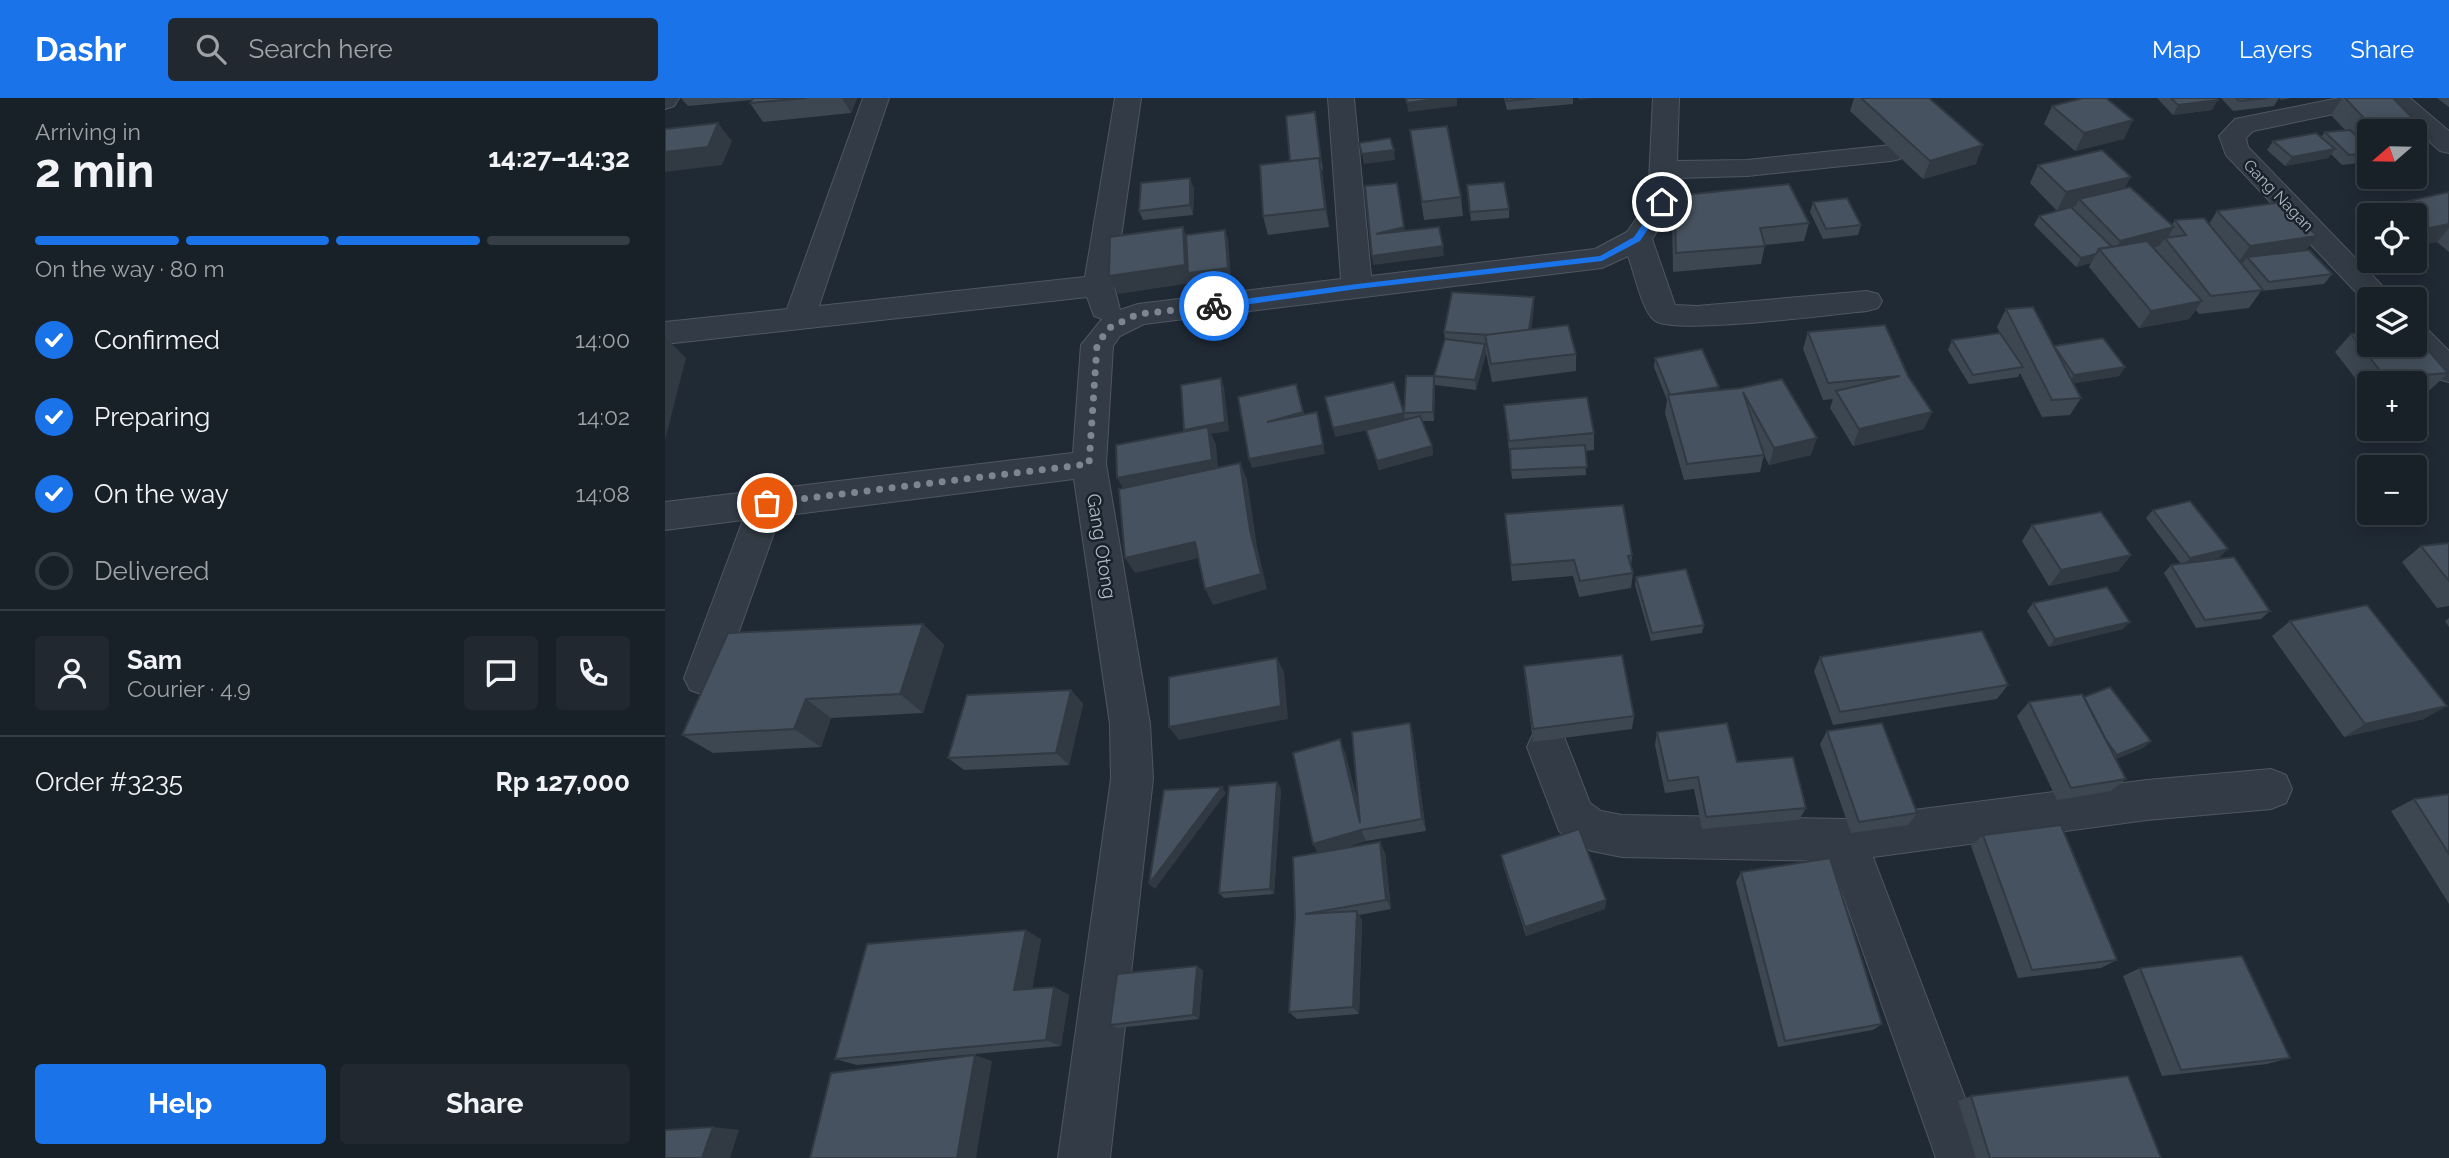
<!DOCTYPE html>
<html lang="en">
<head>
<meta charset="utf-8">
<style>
  :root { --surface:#182028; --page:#212830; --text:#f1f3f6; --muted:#9fa3a8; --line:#363e45; --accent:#1a73e8 }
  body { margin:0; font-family:Raleway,sans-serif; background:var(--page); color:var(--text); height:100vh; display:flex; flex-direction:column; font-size:26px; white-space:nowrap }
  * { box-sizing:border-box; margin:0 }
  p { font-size:23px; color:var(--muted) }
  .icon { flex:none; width:38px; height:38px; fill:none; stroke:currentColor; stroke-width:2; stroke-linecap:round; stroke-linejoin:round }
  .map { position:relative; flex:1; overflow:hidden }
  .details { display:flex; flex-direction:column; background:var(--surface); width:665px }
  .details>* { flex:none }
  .needle { width:46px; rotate:250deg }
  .tools { position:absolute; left:1692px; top:21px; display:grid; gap:14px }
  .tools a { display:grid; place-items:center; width:70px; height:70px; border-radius:7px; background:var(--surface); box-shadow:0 4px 18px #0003,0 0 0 2px var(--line); font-size:35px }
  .pin { position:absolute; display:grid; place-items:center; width:60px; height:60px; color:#fff; margin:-30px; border:4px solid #fff; border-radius:50%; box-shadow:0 2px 7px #0007 }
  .courier { position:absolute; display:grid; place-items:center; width:70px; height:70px; margin:-35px; border:5px solid #1a73e8; border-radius:50%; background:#fff; color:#222; box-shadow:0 2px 9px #0007 }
  .head em { font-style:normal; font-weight:700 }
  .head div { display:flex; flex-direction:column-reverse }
  .head { display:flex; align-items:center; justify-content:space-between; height:119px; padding:0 35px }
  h1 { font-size:46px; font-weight:700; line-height:52px }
  .bar { display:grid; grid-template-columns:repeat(4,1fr); gap:10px 7px; align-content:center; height:84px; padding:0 35px }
  .bar i { height:9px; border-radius:5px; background:var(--line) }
  .bar .current { background:var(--accent) }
  .bar p { grid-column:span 4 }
  .line { display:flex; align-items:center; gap:18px; padding:0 35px; border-top:2px solid var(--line) }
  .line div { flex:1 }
  .round { display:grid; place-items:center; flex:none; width:74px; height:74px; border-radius:7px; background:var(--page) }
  ol { padding:0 35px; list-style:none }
  li { display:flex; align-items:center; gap:21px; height:77px }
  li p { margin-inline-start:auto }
  li .icon { padding:7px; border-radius:50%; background:var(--accent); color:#fff; stroke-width:4 }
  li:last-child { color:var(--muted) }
  li i { width:38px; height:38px; border:4px solid var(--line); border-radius:50% }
  .primary-button { display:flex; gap:14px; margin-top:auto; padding:14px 35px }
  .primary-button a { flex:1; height:80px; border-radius:7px; background:var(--accent); color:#fff; font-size:28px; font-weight:700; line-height:80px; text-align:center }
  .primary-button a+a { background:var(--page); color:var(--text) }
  header { display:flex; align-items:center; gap:42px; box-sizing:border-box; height:98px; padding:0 35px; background:var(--accent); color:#fff }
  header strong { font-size:33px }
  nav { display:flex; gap:38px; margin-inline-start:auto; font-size:24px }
  .search { width:490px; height:63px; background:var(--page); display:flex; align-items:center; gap:18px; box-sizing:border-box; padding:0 24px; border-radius:7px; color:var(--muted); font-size:26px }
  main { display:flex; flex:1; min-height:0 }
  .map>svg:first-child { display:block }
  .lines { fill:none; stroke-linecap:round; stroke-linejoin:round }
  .minor-casing { stroke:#4e5761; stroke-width:2 }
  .minor { fill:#333c46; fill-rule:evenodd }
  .wall { fill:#3c4752 }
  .shaded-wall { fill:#313942 }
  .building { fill:#46525f; stroke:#313942; stroke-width:2 }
  .route { fill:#1a73e8 }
  .done { stroke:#7c8691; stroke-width:7; stroke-dasharray:0 12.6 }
  .labels { text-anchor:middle; stroke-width:5; stroke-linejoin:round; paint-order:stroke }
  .far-street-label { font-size:16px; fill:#aeb7c3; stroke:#19212a }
  .street-label { font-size:19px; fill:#aeb7c3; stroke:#19212a }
</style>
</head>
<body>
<header>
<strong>Dashr</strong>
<div class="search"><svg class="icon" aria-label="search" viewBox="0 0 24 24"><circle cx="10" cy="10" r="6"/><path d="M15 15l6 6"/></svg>Search here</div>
<nav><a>Map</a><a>Layers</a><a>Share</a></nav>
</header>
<main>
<section class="details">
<div class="head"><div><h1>2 min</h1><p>Arriving in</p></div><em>14:27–14:32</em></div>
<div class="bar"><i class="current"></i><i class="current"></i><i class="current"></i><i></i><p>On the way · 80 m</p></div>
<ol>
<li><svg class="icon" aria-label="check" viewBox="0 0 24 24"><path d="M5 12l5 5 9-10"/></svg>Confirmed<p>14:00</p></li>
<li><svg class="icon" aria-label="check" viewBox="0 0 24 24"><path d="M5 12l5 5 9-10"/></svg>Preparing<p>14:02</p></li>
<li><svg class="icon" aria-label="check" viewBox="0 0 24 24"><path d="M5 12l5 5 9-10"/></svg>On the way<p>14:08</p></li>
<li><i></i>Delivered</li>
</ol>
<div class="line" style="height:126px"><a class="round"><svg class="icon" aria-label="person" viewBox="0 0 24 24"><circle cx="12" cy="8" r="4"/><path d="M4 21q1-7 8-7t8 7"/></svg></a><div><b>Sam</b><p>Courier · 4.9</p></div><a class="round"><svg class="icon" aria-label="chat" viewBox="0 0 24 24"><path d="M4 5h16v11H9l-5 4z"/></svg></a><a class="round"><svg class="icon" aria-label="phone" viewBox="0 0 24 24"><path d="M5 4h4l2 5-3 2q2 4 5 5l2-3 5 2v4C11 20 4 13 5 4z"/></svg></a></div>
<div class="line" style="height:91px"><div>Order #3235</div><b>Rp 127,000</b></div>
<div class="primary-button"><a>Help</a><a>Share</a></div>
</section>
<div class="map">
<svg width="1784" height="1060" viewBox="0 0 1784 1060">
  <rect width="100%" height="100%" fill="#202a35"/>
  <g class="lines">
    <!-- minor casing -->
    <g class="minor-casing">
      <g id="minor">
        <polygon points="0,0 14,0 9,8 0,11"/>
        <path d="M198,0H224L154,208L420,179L450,0H476L449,188L455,212L473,206L676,181L663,0H689L706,178L930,151L962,134L983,104L988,0H1014L1012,63L1082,62L1226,47L1235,49L1239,55L1235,61L1226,63L1082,78L1012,80L1011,104L987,141L1010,207L1032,208L1202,193L1213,196L1217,203L1213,210L1202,213C1169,216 1007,238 989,222C977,212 969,174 963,158L937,170L479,226L455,238L448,248L441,366L485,626L488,681L445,1060H393L446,681L445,626L409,381L115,418L53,592L39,597L25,592L19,580L78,422L0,432V404L408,355L416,247L437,221L429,218L422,199L0,246V224L122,211Z"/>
        <polygon points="1674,0 1745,0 1784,33 1784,55 1775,53 1721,5 1588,33 1581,40 1583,49 1730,201 1704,201 1704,208 1561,57 1554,38 1570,21"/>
        <polygon points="1750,227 1761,230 1784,253 1784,284 1773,281 1740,247 1750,247"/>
        <polygon points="883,630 898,636 925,705 936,713 957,717 1180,721 1482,682 1606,671 1621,677 1627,691 1621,705 1606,711 1482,722 1208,759 1323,1060 1271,1060 1166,763 957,759 927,753 912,747 894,733 862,649 868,636"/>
      </g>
    </g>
    <!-- minor -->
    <use href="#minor" class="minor"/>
  </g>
  <!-- wall -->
  <g class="wall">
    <polygon points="16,0 192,0 186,15 98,24 85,5 87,2 23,8"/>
    <polygon points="839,0 908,0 908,6 842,12"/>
    <polygon points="1189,0 1264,0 1311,66 1258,81 1185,13"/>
    <polygon points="1492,0 1551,0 1547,12 1508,17"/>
    <polygon points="1556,0 1626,0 1616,2 1614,0 1609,8 1568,13"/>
    <polygon points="1677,0 1728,0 1767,40 1752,58 1750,58 1750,33 1704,33 1704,60 1702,64 1677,67 1666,56 1663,60 1620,68 1602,52 1608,43 1656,39 1660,34 1680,32 1666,17"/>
    <polygon points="1772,0 1784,0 1784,9"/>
    <polygon points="1387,8 1459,41 1410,53 1379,26"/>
    <polygon points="650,14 658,72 656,73 664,129 603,137 598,118"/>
    <polygon points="745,32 796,99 798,118 759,122"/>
    <polygon points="1373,67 1460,90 1507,127 1510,122 1544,126 1552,113 1641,152 1667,176 1659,186 1596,193 1584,210 1534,216 1531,212 1524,221 1474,230 1424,169 1426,165 1411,169 1369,127 1374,118 1392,113 1365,85"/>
    <polygon points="529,90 528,117 478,122 474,113"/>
    <polygon points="1784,94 1784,154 1772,144 1750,148 1750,117 1720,117 1729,106"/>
    <polygon points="803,96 844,111 844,120 806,123"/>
    <polygon points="1009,98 1144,125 1139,143 1100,147 1096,166 1008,174 1007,117"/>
    <polygon points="1148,104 1196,127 1193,137 1158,141 1145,114"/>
    <polygon points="869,199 869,208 866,232 911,256 911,273 827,284 821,255 820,246 821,255 811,292 770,287 769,278 780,241 779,234"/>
    <polygon points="1341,211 1389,248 1460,269 1454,278 1409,285 1416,300 1405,317 1377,319 1355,275 1353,279 1304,286 1283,252 1287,242 1335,235 1332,229"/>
    <polygon points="1143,234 1243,278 1259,331 1188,348 1165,310 1168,301 1158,302 1138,251"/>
    <polygon points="1686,236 1783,275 1765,292 1750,294 1750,285 1704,285 1704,298 1670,254"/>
    <polygon points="990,260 1054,292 1076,290 1146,357 1104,367 1099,357 1095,374 1019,382 1000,315 1002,302 989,269"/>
    <polygon points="770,287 769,323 757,323 767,348 768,357 714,372 701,332 670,339 739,315"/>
    <polygon points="839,307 929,335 929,352 920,353 921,377 847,381"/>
    <polygon points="1488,412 1555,459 1542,462 1605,513 1596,521 1531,530 1499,475 1506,467 1516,466 1481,420"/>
    <polygon points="840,416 967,457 966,468 968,475 966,490 914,499 908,478 847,483"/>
    <polygon points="1367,427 1466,457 1453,473 1384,488 1357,443"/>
    <polygon points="1784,445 1784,508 1772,510 1737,464 1756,448"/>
    <polygon points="971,479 1039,527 1037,535 986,543 970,487"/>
    <polygon points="1368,505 1458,531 1384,549 1362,513"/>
    <polygon points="1784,520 1784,529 1780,523"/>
    <polygon points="1625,523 1759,621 1679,639 1607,538"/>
    <polygon points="258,526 279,547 258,615 166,620 156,649 48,655 17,637"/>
    <polygon points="1155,559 1343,587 1332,601 1168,627 1149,573"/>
    <polygon points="859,568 969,618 967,631 868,644 860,582"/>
    <polygon points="406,592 418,606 404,667 299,672 283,660"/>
    <polygon points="1364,604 1486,643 1478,650 1451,661 1461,681 1446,693 1392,702 1352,618"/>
    <polygon points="745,625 748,638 761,733 701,743 675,751 720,755 726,811 694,817 697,823 694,916 632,921 624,914 653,755 648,746 680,654 694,709"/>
    <polygon points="1162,633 1252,715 1243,727 1186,735 1155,646"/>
    <polygon points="992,634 1072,664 1141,710 1134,722 1037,731 1029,691 1000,695 990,647"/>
    <polygon points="616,691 609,796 559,800 554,795"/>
    <polygon points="1784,696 1784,806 1726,713 1749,701"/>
    <polygon points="1318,737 1452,862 1436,870 1353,880 1306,748"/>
    <polygon points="836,757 941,802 940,811 861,838 838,767"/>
    <polygon points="1076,774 1217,926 1208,932 1113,949 1071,784"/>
    <polygon points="376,841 367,891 389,889 404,897 396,948 192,967 170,961"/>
    <polygon points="1475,870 1625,960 1602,966 1497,978 1458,878"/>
    <polygon points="538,872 534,921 452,930 445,927"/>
    <polygon points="1306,998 1496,1060 1311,1060 1293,1003"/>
  </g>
  <!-- shaded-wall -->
  <g class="shaded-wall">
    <polygon points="177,0 192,0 186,15"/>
    <polygon points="778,0 792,0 792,8 743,14 742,5"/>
    <polygon points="914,0 929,0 914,2"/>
    <polygon points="1553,2 1547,12 1508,17 1513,7"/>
    <polygon points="1468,22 1459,41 1410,53 1419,35"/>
    <polygon points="53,25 67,43 57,67 0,74 0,54"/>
    <polygon points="1318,47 1311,66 1258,81 1265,63"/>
    <polygon points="1670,51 1663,60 1620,68 1627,59"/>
    <polygon points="729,52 730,62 699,66 697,56"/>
    <polygon points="654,60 658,79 664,129 660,111"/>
    <polygon points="1466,79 1456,97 1414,101 1411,108 1392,113 1401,94"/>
    <polygon points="525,80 529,90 528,117 525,107"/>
    <polygon points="1784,126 1784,130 1772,144 1750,148 1750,143 1760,131"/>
    <polygon points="518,129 525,147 560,132 563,141 566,179 453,196 444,178"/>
    <polygon points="739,129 741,138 711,136"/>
    <polygon points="1509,129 1501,142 1500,140 1494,148 1445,161 1455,143"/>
    <polygon points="1652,138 1638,156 1582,159 1577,166 1572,166 1585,148"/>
    <polygon points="778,148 779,158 708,167 707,158"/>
    <polygon points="1431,156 1426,165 1411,169 1416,160"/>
    <polygon points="869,199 869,208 864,248 863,239"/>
    <polygon points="1537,203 1524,221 1474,230 1486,213"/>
    <polygon points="0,239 21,260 0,342"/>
    <polygon points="820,246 821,255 811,292 810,282"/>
    <polygon points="1460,269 1454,278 1404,286 1409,277"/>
    <polygon points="769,278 770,287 769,323 768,314"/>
    <polygon points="556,280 559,289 564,333 546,336 551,346 554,379 462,397 452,380 523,341 519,332"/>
    <polygon points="631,286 641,323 605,333"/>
    <polygon points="1054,289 1053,298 1005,298"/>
    <polygon points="652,314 660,356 587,370 584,361"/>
    <polygon points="1267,314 1259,331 1188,348 1194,331"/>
    <polygon points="739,315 740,324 670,339 668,330"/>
    <polygon points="1152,340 1146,357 1104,367 1109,350"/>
    <polygon points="767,348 768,357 714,372 712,363"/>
    <polygon points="575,365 582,381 592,448 602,491 548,507 540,491"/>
    <polygon points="530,444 538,459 470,475 460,460"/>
    <polygon points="1563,451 1555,459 1517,468 1525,460"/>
    <polygon points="1466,457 1453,473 1384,488 1396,472"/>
    <polygon points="1465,524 1458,531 1384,549 1390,541"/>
    <polygon points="258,526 279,547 258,615 235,596"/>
    <polygon points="612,560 619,574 623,621 514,642 504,629"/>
    <polygon points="406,592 418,606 404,667 391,655"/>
    <polygon points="141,601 166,620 156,649 129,631"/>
    <polygon points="1782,608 1759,621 1679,639 1700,626"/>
    <polygon points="745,625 748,638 761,733 757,721"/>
    <polygon points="675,641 680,654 699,732 695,725"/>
    <polygon points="1486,643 1478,650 1445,663 1452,657"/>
    <polygon points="612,684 616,691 609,796 605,791"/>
    <polygon points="557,689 561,695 490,791 484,786"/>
    <polygon points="696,732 701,743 654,757 648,746"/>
    <polygon points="715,744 720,755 726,811 721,802"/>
    <polygon points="941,802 940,811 861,838 860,829"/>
    <polygon points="692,813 697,823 694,916 688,909"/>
    <polygon points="361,832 376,841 365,900 349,892"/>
    <polygon points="532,868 538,872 534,921 528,917"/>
    <polygon points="389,889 404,897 396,948 381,942"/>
    <polygon points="310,957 327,963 311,1060 292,1060"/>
    <polygon points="48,1029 74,1032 65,1060 37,1060"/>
  </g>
  <!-- building -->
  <g class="building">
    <polygon points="88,0 141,0 85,5"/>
    <polygon points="741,0 778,0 742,5"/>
    <polygon points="841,0 870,0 842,3"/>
    <polygon points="1196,0 1264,0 1318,47 1265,63"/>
    <polygon points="1418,0 1441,0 1468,22 1419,35 1387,8"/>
    <polygon points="1506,0 1551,0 1553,2 1513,7"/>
    <polygon points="1571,0 1602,0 1574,3"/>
    <polygon points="1680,0 1728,0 1767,40 1750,41 1750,33 1711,33"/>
    <polygon points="650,14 656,63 654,63 654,60 625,63 621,18"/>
    <polygon points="53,25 43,49 0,54 0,31"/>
    <polygon points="782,28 796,99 757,104 745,32"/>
    <polygon points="1685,32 1704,50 1704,55 1684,57 1660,34"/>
    <polygon points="1651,35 1670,51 1627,59 1608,43"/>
    <polygon points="725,40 729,52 697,56 694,45"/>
    <polygon points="1437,52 1466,79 1401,94 1373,67"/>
    <polygon points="654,60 660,111 598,118 595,67"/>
    <polygon points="525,80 525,107 474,113 476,85"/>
    <polygon points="839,84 844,111 805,114 802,87"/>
    <polygon points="732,85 739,129 711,136 774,129 778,148 707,158 700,88"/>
    <polygon points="1124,86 1144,125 1095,130 1100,148 1011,155 1009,98"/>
    <polygon points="1465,89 1509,129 1455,143 1414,101"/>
    <polygon points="1784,94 1784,126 1760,131 1750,123 1750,117 1743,117 1729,106"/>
    <polygon points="1182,100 1196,127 1161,131 1148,104"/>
    <polygon points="1618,104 1652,138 1585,148 1552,113"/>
    <polygon points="1406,109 1447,149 1434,151 1431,156 1416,160 1374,118"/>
    <polygon points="1539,120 1598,192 1546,198 1500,140 1521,137 1510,122"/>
    <polygon points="518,129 520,167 444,178 445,139"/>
    <polygon points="560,132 563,170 523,175 521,137"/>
    <polygon points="1482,143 1537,203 1486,213 1434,151"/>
    <polygon points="1644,152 1667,176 1604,184 1582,159"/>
    <polygon points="787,194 869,199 864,232 826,237 779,234"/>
    <polygon points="1368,209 1416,300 1387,302 1341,211"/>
    <polygon points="903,227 911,256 826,266 820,237"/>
    <polygon points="1220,227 1243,278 1267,314 1194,331 1171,293 1235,278 1163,285 1143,234"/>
    <polygon points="1335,235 1358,269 1308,277 1287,242"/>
    <polygon points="1704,235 1704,247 1750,247 1750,237 1783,275 1721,280 1686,236"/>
    <polygon points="1438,240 1460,269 1409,277 1389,248"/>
    <polygon points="780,241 820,246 810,282 769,278"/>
    <polygon points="1037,251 1054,289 1005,297 990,260"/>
    <polygon points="741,278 769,278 768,314 739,315 668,330 660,299 729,284 739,315"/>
    <polygon points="556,280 560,324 519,332 516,287"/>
    <polygon points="1117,281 1152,340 1109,350 1078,294 1099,357 1022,366 1003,297 1076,290"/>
    <polygon points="631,286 638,314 602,324 652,314 658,347 584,361 573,299"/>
    <polygon points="922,299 929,335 844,343 839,307"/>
    <polygon points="755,318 767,348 712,363 701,332"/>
    <polygon points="543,329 547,362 452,380 451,347"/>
    <polygon points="920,347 922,369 846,372 845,351"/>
    <polygon points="575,365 585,432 596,476 540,491 530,444 460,460 454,391"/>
    <polygon points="1525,403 1563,451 1525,460 1488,412"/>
    <polygon points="958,407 967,457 963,458 968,475 915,483 909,462 846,467 840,416"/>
    <polygon points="1436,414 1466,457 1396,472 1367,427"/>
    <polygon points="1784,445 1784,483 1756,448"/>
    <polygon points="1569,459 1605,513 1540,522 1506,467"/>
    <polygon points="1021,471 1039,527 987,535 971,479"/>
    <polygon points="1442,489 1465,524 1390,541 1368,505"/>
    <polygon points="1702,507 1782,608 1700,626 1625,523"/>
    <polygon points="258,526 235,596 141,601 129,631 17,637 63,535"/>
    <polygon points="1317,533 1343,587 1175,614 1155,559"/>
    <polygon points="957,557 969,618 868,631 859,568"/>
    <polygon points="612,560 616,608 504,629 504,579"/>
    <polygon points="1445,589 1486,643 1452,657 1441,642 1419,599"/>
    <polygon points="406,592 391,655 283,660 302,597"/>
    <polygon points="1417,596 1461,681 1406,690 1364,604"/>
    <polygon points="745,625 757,721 696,732 648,746 628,655 675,641 695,725 687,634"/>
    <polygon points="1062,625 1072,664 1128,659 1141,710 1041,719 1033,679 1003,683 992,634"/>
    <polygon points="1217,625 1252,715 1194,724 1162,633"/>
    <polygon points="612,684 605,791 554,795 564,688"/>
    <polygon points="557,689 484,786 499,692"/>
    <polygon points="1784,696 1784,756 1749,701"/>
    <polygon points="1396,727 1452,862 1367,872 1318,737"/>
    <polygon points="914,731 941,802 860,829 836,757"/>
    <polygon points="715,744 721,802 640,816 692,813 688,909 624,914 630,818 628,759"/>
    <polygon points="1165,760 1217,926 1120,943 1076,774"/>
    <polygon points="361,832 349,892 389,889 381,942 170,961 202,846"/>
    <polygon points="1577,858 1625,960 1516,972 1475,870"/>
    <polygon points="532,868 528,917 445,927 452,876"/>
    <polygon points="310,957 292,1060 145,1060 166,975"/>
    <polygon points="1463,978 1496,1060 1325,1060 1306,998"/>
    <polygon points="48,1029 37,1060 0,1060 0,1032"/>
  </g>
  <!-- route -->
  <polygon class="route" points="994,102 1001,104 975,143 937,163 692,191 549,211 545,208 549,205 692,186 935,158 969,139"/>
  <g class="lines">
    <!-- done -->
    <polyline class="done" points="102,405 424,366 432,247 444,230 473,216 549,208"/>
  </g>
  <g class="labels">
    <!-- far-street labels -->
    <g class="far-street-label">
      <text transform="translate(1614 97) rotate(46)" y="6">Gang Nagan</text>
    </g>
    <!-- street labels -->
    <g class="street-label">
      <text transform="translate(437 448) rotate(81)" y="7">Gang Otong</text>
    </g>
  </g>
</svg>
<div class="tools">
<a><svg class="needle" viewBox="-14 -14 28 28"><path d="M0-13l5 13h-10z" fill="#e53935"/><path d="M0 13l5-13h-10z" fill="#9fa3a8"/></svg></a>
<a><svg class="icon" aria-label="locate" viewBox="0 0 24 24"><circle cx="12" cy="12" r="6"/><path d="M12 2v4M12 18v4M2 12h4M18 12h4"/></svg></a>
<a><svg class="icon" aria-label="layers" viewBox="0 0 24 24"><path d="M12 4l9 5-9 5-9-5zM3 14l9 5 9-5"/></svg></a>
<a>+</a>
<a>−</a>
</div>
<div class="pin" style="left:102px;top:405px;background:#ea580c"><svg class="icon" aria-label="bag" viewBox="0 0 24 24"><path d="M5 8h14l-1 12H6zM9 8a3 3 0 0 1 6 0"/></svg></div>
<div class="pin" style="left:997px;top:104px;background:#1f2937"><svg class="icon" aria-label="home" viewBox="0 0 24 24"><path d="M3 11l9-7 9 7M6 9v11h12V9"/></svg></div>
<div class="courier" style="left:549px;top:208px"><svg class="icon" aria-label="bike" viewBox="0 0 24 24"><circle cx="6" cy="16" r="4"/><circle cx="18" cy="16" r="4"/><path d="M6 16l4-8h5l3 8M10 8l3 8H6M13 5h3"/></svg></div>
</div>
</main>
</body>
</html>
